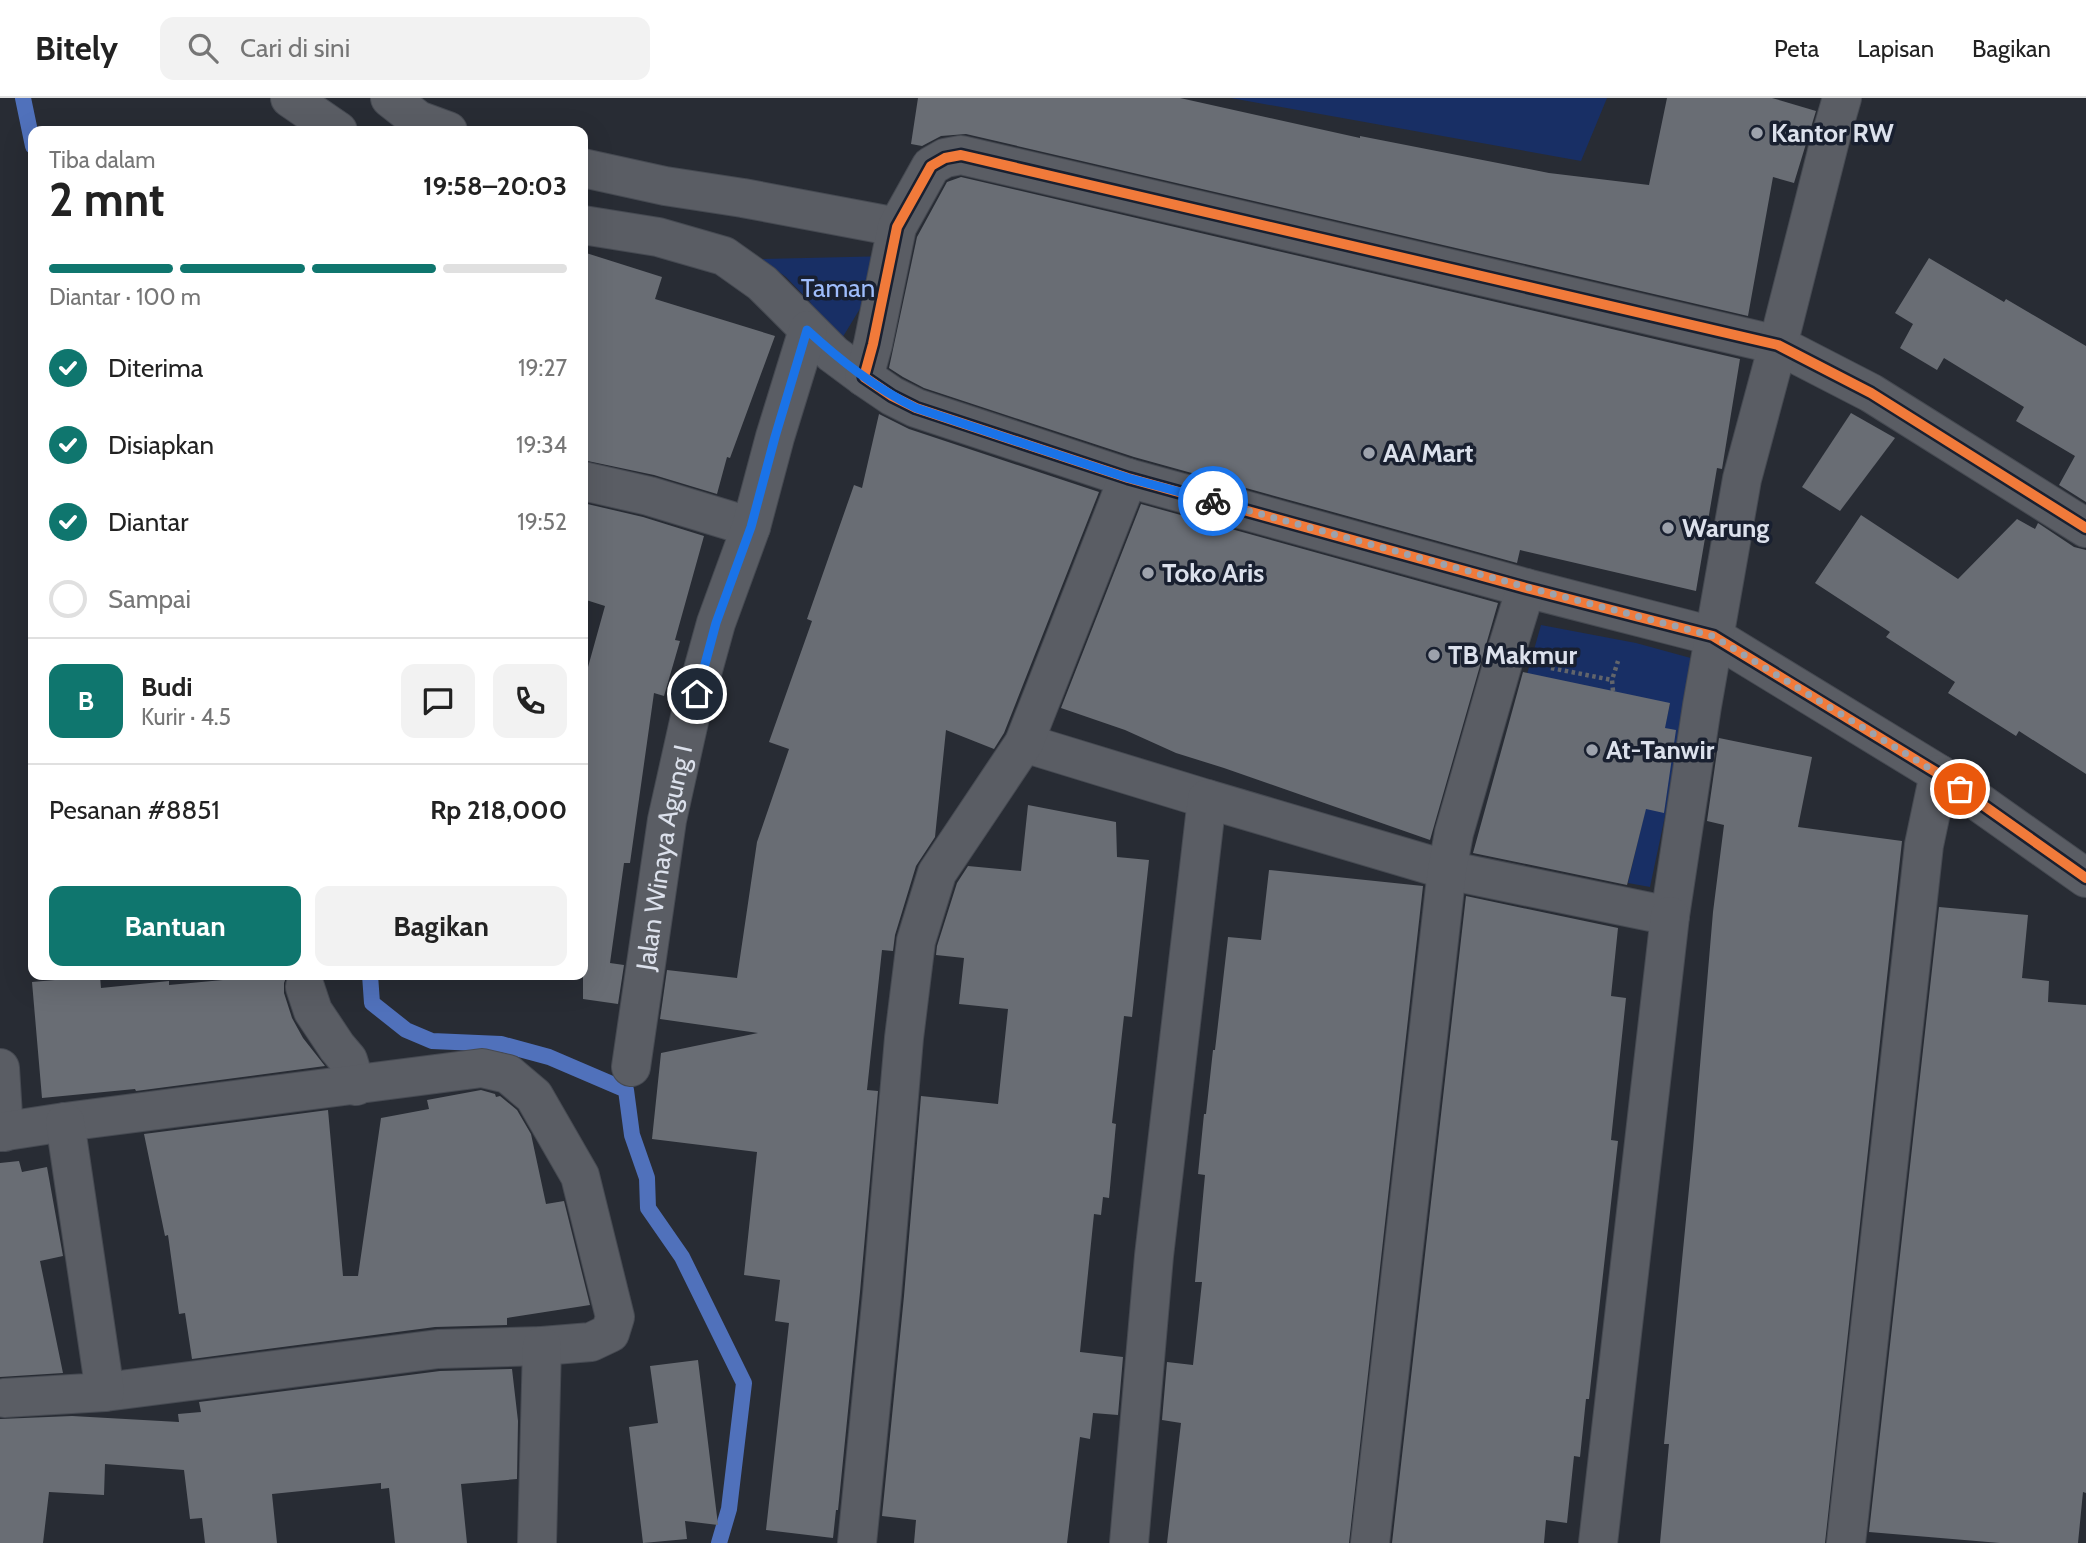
<!DOCTYPE html>
<html lang="id">
<head>
<meta charset="utf-8">
<style>
  :root { --surface:#fff; --page:#f2f2f2; --text:#222; --muted:#767676; --line:#e0e0e0; --accent:#0f766e }
  body { margin:0; font-family:Cabin,sans-serif; background:var(--page); color:var(--text); height:100vh; display:flex; flex-direction:column; font-size:26px; white-space:nowrap }
  * { box-sizing:border-box; margin:0 }
  p { font-size:23px; color:var(--muted) }
  .icon { flex:none; width:38px; height:38px; fill:none; stroke:currentColor; stroke-width:2; stroke-linecap:round; stroke-linejoin:round }
  .map { position:relative; flex:1; overflow:hidden }
  .details { position:absolute; left:28px; top:28px; width:560px; height:854px; display:flex; flex-direction:column; background:var(--surface); border-radius:14px; box-shadow:0 7px 28px #0002 }
  .details>* { flex:none }
  .pin { position:absolute; display:grid; place-items:center; width:60px; height:60px; color:#fff; margin:-30px; border:4px solid #fff; border-radius:50%; box-shadow:0 2px 7px #0007 }
  .courier { position:absolute; display:grid; place-items:center; width:70px; height:70px; margin:-35px; border:5px solid #1a73e8; border-radius:50%; background:#fff; color:#222; box-shadow:0 2px 9px #0007 }
  .headline em { font-style:normal; font-weight:700 }
  .headline div { display:flex; flex-direction:column-reverse }
  .headline { display:flex; align-items:center; justify-content:space-between; height:119px; padding:0 21px }
  h1 { font-size:46px; font-weight:700; line-height:52px }
  .bar { display:grid; grid-template-columns:repeat(4,1fr); gap:10px 7px; align-content:center; height:84px; padding:0 21px }
  .bar i { height:9px; border-radius:5px; background:var(--line) }
  .bar .selected { background:var(--accent) }
  .bar p { grid-column:span 4 }
  .line { display:flex; align-items:center; gap:18px; padding:0 21px; border-top:2px solid var(--line) }
  .line div { flex:1 }
  .round { display:grid; place-items:center; flex:none; width:74px; height:74px; border-radius:14px; background:var(--page) }
  ol { padding:0 21px; list-style:none }
  li { display:flex; align-items:center; gap:21px; height:77px }
  li p { margin-inline-start:auto }
  li .icon { padding:7px; border-radius:50%; background:var(--accent); color:#fff; stroke-width:4 }
  li:last-child { color:var(--muted) }
  li i { width:38px; height:38px; border:4px solid var(--line); border-radius:50% }
  .button { display:flex; gap:14px; margin-top:auto; padding:14px 21px }
  .button a { flex:1; height:80px; border-radius:14px; background:var(--accent); color:#fff; font-size:28px; font-weight:700; line-height:80px; text-align:center }
  .button a+a { background:var(--page); color:var(--text) }
  header { display:flex; align-items:center; gap:42px; box-sizing:border-box; height:98px; padding:0 35px; background:var(--surface); border-bottom:2px solid var(--line) }
  header strong { font-size:33px }
  nav { display:flex; gap:38px; margin-inline-start:auto; font-size:24px }
  .search { width:490px; height:63px; background:var(--page); display:flex; align-items:center; gap:18px; box-sizing:border-box; padding:0 24px; border-radius:14px; color:var(--muted); font-size:26px }
  .map>svg:first-child { display:block }
  .green { fill:#182f65 }
  .lines { fill:none; stroke-linecap:round; stroke-linejoin:round }
  .stream { stroke:#5071bb; stroke-width:16 }
  .building { fill:#696d74 }
  .minor-casing { stroke:#464a52; stroke-width:40 }
  .path { stroke:#62656b; stroke-width:4.5; stroke-dasharray:3.5 3.5; stroke-linecap:butt }
  .minor { stroke:#5a5d64; stroke-width:38 }
  .cycleway-casing { stroke:#192030; stroke-width:15 }
  .cycleway { stroke:#f17a3a; stroke-width:10 }
  .done { stroke:#9da2ac; stroke-width:7; stroke-dasharray:0 12.6 }
  .route { stroke:#1a73e8; stroke-width:9 }
  .poi-dot { fill:#9da2ac; stroke:#192030; stroke-width:2.5 }
  .labels { text-anchor:middle; stroke-width:7; stroke-linejoin:round; paint-order:stroke }
  .poi-label { font-size:26px; font-weight:bold; fill:#dce1ec; stroke:#192030; text-anchor:start }
  .park-label { font-size:26px; fill:#9fbdfc; stroke:#192030 }
  .street-label { font-size:26px; fill:#dce1ec; stroke:#192030 }
</style>
</head>
<body>
<header>
<strong>Bitely</strong>
<div class="search"><svg class="icon" aria-label="search" viewBox="0 0 24 24"><circle cx="10" cy="10" r="6"/><path d="M15 15l6 6"/></svg>Cari di sini</div>
<nav><a>Peta</a><a>Lapisan</a><a>Bagikan</a></nav>
</header>
<div class="map">
<svg width="2086" height="1445" viewBox="0 0 2086 1445">
  <rect width="100%" height="100%" fill="#282c34"/>
  <!-- green -->
  <g class="green">
    <polygon points="1231,0 1607,0 1581,63"/>
    <polygon points="892,158 830,260 811,205 786,179 761,161"/>
    <polygon points="1541,527 1636,545 1698,562 1650,789 1628,785 1670,606 1544,579 1477,752"/>
  </g>
  <g class="lines">
    <!-- stream -->
    <g class="stream">
      <polyline points="23,0 33,48"/>
      <polyline points="370,877 372,905 406,932 432,943 501,946 549,959 626,992 632,1037 647,1080 648,1110 682,1159 744,1285 729,1411 719,1445"/>
    </g>
  </g>
  <!-- building -->
  <g class="building">
    <polygon points="918,0 1180,0 1360,40 1360,38 1549,75 1649,87 1667,0 1772,0 1816,13 1794,85 1773,79 1748,218 966,36 941,38 922,48 911,46"/>
    <polygon points="961,79 1740,261 1722,371 1717,370 1696,493 1520,452 1517,465 1134,359 924,290 903,279 889,270 917,139 947,84"/>
    <polygon points="583,154 662,179 655,201 775,238 730,360 727,359 717,396 654,377 583,362"/>
    <polygon points="1929,160 2004,204 2006,201 2086,248 2086,404 2059,387 2075,358 2016,323 2024,309 1944,260 1937,272 1900,250 1913,226 1895,215"/>
    <polygon points="1851,315 1895,340 1840,413 1802,389"/>
    <polygon points="879,316 909,331 1099,394 1004,635 994,651 946,632 935,739 916,768 895,837 893,853 882,852 867,992 878,993 860,1194 838,1412 836,1412 833,1440 766,1432 789,1225 775,1223 780,1182 744,1177 757,1054 652,1041 661,955 758,935 660,921 667,872 737,880 757,744 789,651 769,644 812,523 807,521 854,387 862,390"/>
    <polygon points="583,405 643,419 704,438 675,542 680,543 664,598 654,595 630,765 624,765 610,865 624,867 618,906 583,901 583,587 605,508 583,501"/>
    <polygon points="1141,406 1498,505 1430,742 1224,670 1176,655 1125,632 1061,610"/>
    <polygon points="1861,417 1958,481 2017,421 2035,431 2038,425 2074,449 2086,452 2086,676 2019,633 2016,638 1948,595 1955,584 1886,539 1890,534 1815,485"/>
    <polygon points="1523,574 1670,605 1665,630 1676,632 1664,715 1646,711 1627,787 1473,755"/>
    <polygon points="1719,640 1812,659 1798,729 1902,743 1825,1445 1660,1445 1669,1346 1664,1346 1693,1050 1713,814 1724,727 1707,723"/>
    <polygon points="1028,707 1116,724 1117,759 1149,762 1132,919 1124,918 1112,1025 1116,1026 1109,1100 1103,1099 1101,1117 1094,1116 1080,1254 1123,1259 1118,1317 1093,1315 1090,1341 1080,1339 1067,1445 914,1445 916,1422 882,1418 904,1198 921,998 998,1006 1008,911 959,906 964,860 936,857 937,848 957,785 968,768 1021,773"/>
    <polygon points="1269,772 1423,788 1349,1445 1167,1445 1181,1325 1162,1322 1167,1264 1193,1267 1202,1184 1195,1184 1205,1077 1198,1076 1204,1016 1206,1016 1213,952 1215,952 1228,839 1261,842"/>
    <polygon points="1466,798 1618,830 1611,898 1626,900 1611,1042 1618,1043 1589,1301 1586,1301 1580,1359 1574,1358 1567,1425 1546,1422 1544,1445 1392,1445"/>
    <polygon points="1939,809 2028,817 2022,880 2049,883 2048,904 2086,907 2086,1395 2083,1394 2078,1445 2000,1445 1869,1434"/>
    <polygon points="255,877 287,877 284,885 284,895 292,920 303,940 325,968 136,993 135,991 42,1000 32,884 100,878 101,890 169,883 169,887 255,879"/>
    <polygon points="481,992 495,996 496,999 500,998 517,1012 531,1036 546,1106 564,1103 590,1207 507,1220 507,1227 435,1229 192,1261 185,1215 179,1216 168,1137 165,1138 144,1036 328,1012 343,1178 358,1178 381,1020 429,1011 427,1002"/>
    <polygon points="19,1063 22,1074 47,1069 63,1158 40,1163 63,1275 0,1279 0,1065"/>
    <polygon points="698,1262 718,1427 685,1423 687,1441 643,1445 629,1329 658,1325 650,1268"/>
    <polygon points="512,1271 518,1323 517,1381 461,1386 467,1445 395,1445 389,1390 381,1391 381,1385 272,1396 277,1445 205,1445 202,1420 190,1421 184,1372 105,1366 104,1397 49,1394 43,1445 0,1445 0,1321 72,1318 179,1324 178,1316 201,1314 199,1304 440,1273"/>
  </g>
  <g class="lines">
    <!-- minor casing -->
    <g class="minor-casing">
      <g id="minor">
        <polyline points="290,0 338,33"/>
        <polyline points="390,0 418,22 448,33"/>
        <polyline points="583,70 665,88 743,100 897,129"/>
        <polyline points="583,127 658,139 724,158 762,185 833,256 864,279"/>
        <polyline points="583,383 649,398 751,429"/>
        <polyline points="2086,430 1871,295 1778,247 961,57 945,60 931,68 897,129 873,246 864,279 892,298 916,310 1128,380 1526,490 1713,538 1939,676 2086,780"/>
        <polyline points="1024,645 1207,701"/>
        <polyline points="305,889 313,913 337,949 348,962 356,988"/>
        <path id="s1" d="M631,969L667,722L690,619L716,525L751,429L775,339L808,232"/>
        <polyline points="0,970 4,1034"/>
        <polyline points="0,1034 65,1024 482,970 508,976 534,998 580,1078 615,1219 610,1235 591,1244 542,1248 438,1251 105,1294"/>
        <polyline points="4,1300 105,1294 65,1024"/>
        <polyline points="537,1445 542,1248"/>
        <polyline points="857,1445 882,1196 904,940 916,843 937,775 1024,645 1128,380"/>
        <polyline points="1129,1445 1154,1158 1207,701 1447,772 1670,818 1702,608 1742,381 1778,247 1831,38 1842,0"/>
        <polyline points="1370,1445 1447,772 1454,735 1504,561 1526,490"/>
        <polyline points="1598,1445 1670,818"/>
        <polyline points="1846,1445 1924,747 1939,676"/>
      </g>
    </g>
    <!-- path -->
    <g class="path">
      <polyline points="1551,570 1612,582"/>
      <polyline points="1613,593 1612,582 1618,563"/>
    </g>
    <!-- minor -->
    <use href="#minor" class="minor"/>
    <!-- cycleway casing -->
    <g class="cycleway-casing">
      <polyline id="cycleway" points="2086,430 1871,295 1778,247 961,57 945,60 931,68 897,129 873,246 864,279 892,298 916,310 1128,380 1526,490 1713,538 1939,676 2086,780"/>
    </g>
    <!-- cycleway -->
    <use href="#cycleway" class="cycleway"/>
  </g>
  <g class="lines">
    <!-- done -->
    <polyline class="done" points="1213,403 1526,489 1713,538 1939,676 1960,691"/>
    <!-- route -->
    <path class="route" d="M697,596L716,525L751,429L775,339L807,232C841,263 875,290 916,310L1128,380L1213,403"/>
  </g>
  <!-- markers -->
  <g class="poi-dot">
    <circle cx="1757" cy="35" r="7"/>
    <circle cx="1369" cy="355" r="7"/>
    <circle cx="1668" cy="430" r="7"/>
    <circle cx="1148" cy="475" r="7"/>
    <circle cx="1434" cy="557" r="7"/>
    <circle cx="1592" cy="652" r="7"/>
  </g>
  <g class="labels">
    <!-- poi labels -->
    <g class="poi-label">
      <text x="1771" y="44">Kantor RW</text>
      <text x="1383" y="364">AA Mart</text>
      <text x="1682" y="439">Warung</text>
      <text x="1162" y="484">Toko Aris</text>
      <text x="1448" y="566">TB Makmur</text>
      <text x="1606" y="661">At-Tanwir</text>
    </g>
    <!-- park labels -->
    <g class="park-label">
      <text x="838" y="199">Taman</text>
    </g>
    <!-- street labels -->
    <g class="street-label">
      <text dy="9" stroke="none"><textPath href="#s1" startOffset="212">Jalan Winaya Agung I</textPath></text>
    </g>
  </g>
</svg>
<div class="pin" style="left:1960px;top:691px;background:#ea580c"><svg class="icon" aria-label="bag" viewBox="0 0 24 24"><path d="M5 8h14l-1 12H6zM9 8a3 3 0 0 1 6 0"/></svg></div>
<div class="pin" style="left:697px;top:596px;background:#1f2937"><svg class="icon" aria-label="home" viewBox="0 0 24 24"><path d="M3 11l9-7 9 7M6 9v11h12V9"/></svg></div>
<div class="courier" style="left:1213px;top:403px"><svg class="icon" aria-label="bike" viewBox="0 0 24 24"><circle cx="6" cy="16" r="4"/><circle cx="18" cy="16" r="4"/><path d="M6 16l4-8h5l3 8M10 8l3 8H6M13 5h3"/></svg></div>
<section class="details">
<div class="headline"><div><h1>2 mnt</h1><p>Tiba dalam</p></div><em>19:58–20:03</em></div>
<div class="bar"><i class="selected"></i><i class="selected"></i><i class="selected"></i><i></i><p>Diantar · 100 m</p></div>
<ol>
<li><svg class="icon" aria-label="check" viewBox="0 0 24 24"><path d="M5 12l5 5 9-10"/></svg>Diterima<p>19:27</p></li>
<li><svg class="icon" aria-label="check" viewBox="0 0 24 24"><path d="M5 12l5 5 9-10"/></svg>Disiapkan<p>19:34</p></li>
<li><svg class="icon" aria-label="check" viewBox="0 0 24 24"><path d="M5 12l5 5 9-10"/></svg>Diantar<p>19:52</p></li>
<li><i></i>Sampai</li>
</ol>
<div class="line" style="height:126px"><b class="round" style="background:var(--accent);color:#fff">B</b><div><b>Budi</b><p>Kurir · 4.5</p></div><a class="round"><svg class="icon" aria-label="chat" viewBox="0 0 24 24"><path d="M4 5h16v11H9l-5 4z"/></svg></a><a class="round"><svg class="icon" aria-label="phone" viewBox="0 0 24 24"><path d="M5 4h4l2 5-3 2q2 4 5 5l2-3 5 2v4C11 20 4 13 5 4z"/></svg></a></div>
<div class="line" style="height:91px"><div>Pesanan #8851</div><b>Rp 218,000</b></div>
<div class="button"><a>Bantuan</a><a>Bagikan</a></div>
</section>
</div>
</body>
</html>
